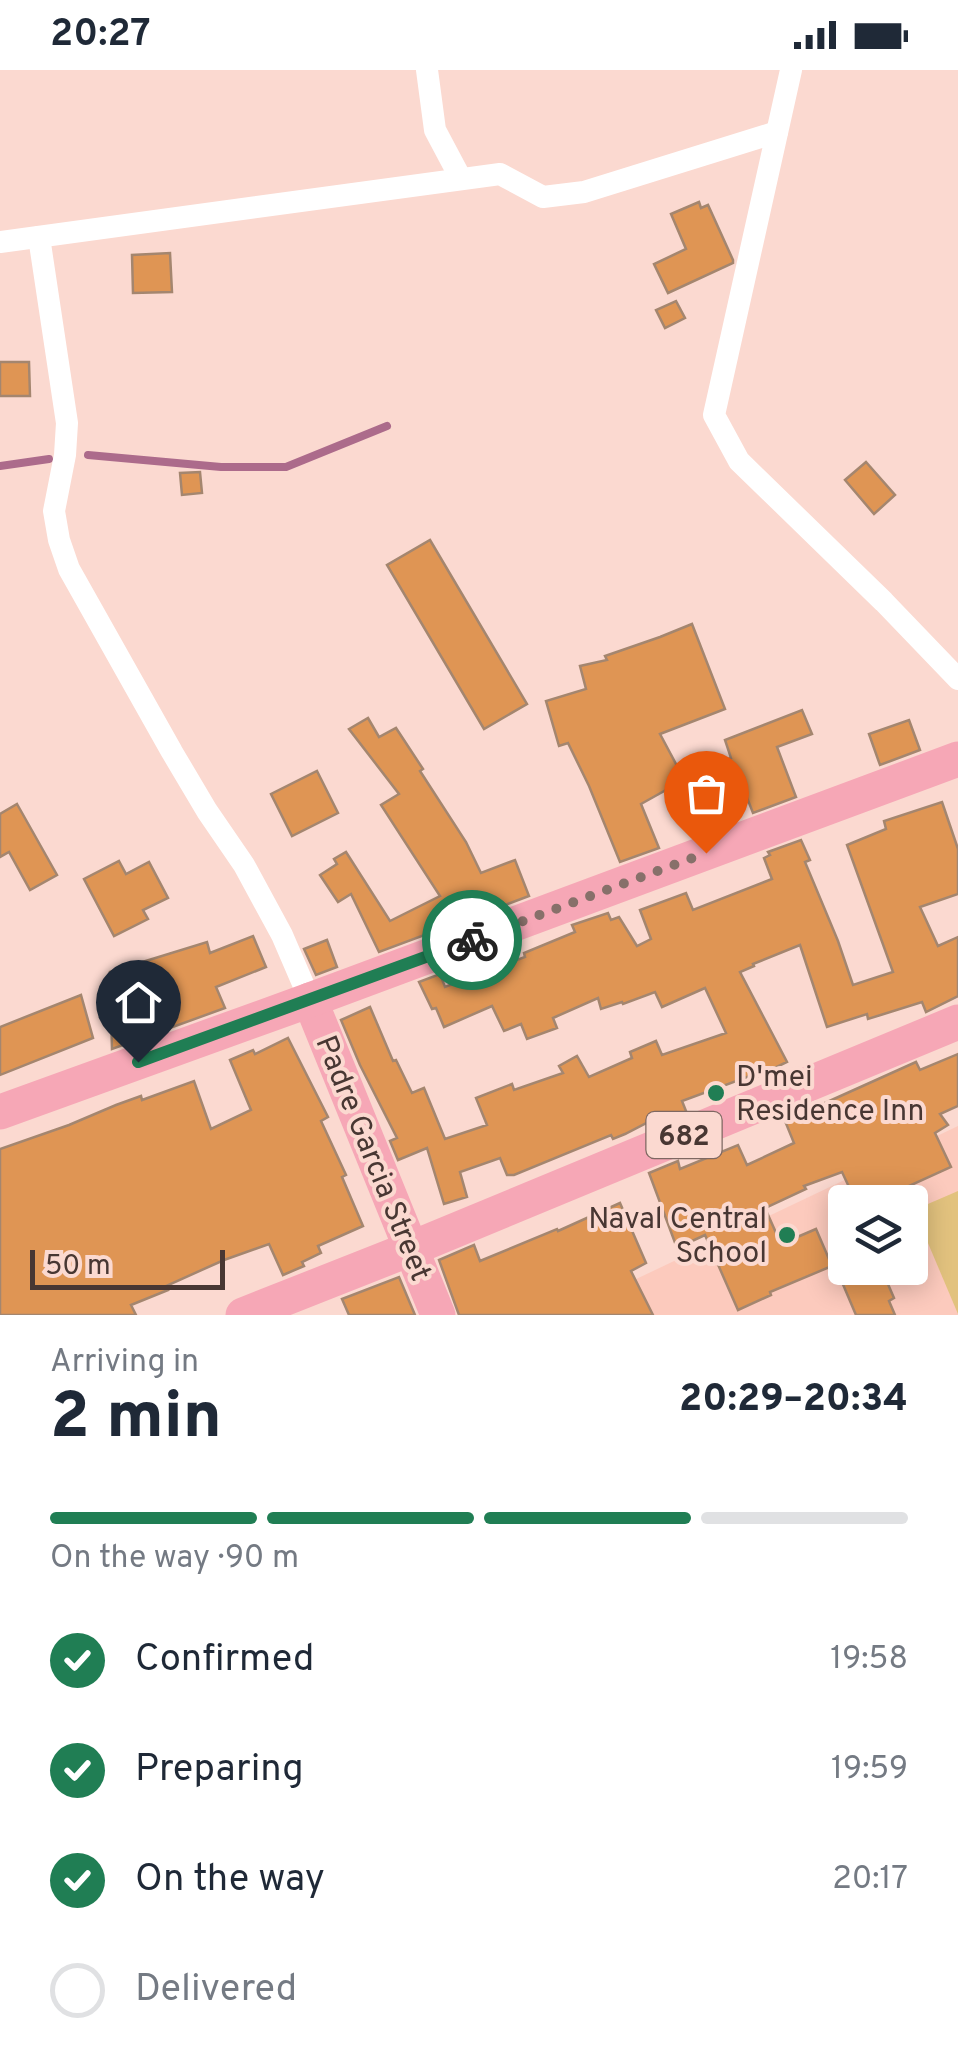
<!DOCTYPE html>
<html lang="en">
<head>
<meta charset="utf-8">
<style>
  :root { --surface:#fff; --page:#f2f2f3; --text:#1f2937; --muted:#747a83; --line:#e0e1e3; --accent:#207e54 }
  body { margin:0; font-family:Overpass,sans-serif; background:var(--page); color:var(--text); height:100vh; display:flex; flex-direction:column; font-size:38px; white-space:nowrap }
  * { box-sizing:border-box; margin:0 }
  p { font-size:32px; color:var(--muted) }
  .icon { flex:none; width:55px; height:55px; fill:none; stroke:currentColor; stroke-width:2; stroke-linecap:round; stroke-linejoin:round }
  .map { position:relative; height:1245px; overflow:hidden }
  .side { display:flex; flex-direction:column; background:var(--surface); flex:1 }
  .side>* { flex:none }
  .buttons { position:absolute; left:828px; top:1115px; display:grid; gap:20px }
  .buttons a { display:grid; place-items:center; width:100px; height:100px; border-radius:10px; background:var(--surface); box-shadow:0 5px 25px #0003; font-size:50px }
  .scale { position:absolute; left:30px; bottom:25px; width:195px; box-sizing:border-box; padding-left:10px; border:5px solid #483733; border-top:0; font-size:28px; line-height:35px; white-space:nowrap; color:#483733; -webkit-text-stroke:8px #fbd9d0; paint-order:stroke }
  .pin { position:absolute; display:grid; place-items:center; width:85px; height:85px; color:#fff; margin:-102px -42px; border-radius:50% 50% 50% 0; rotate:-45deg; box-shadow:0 0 10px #0007 }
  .pin .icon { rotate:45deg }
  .courier { position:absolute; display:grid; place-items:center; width:100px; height:100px; margin:-50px; border:8px solid #207e54; border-radius:50%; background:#fff; color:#222; box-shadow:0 2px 12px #0007 }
  .overview em { font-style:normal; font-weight:800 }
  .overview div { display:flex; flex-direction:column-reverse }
  .overview { display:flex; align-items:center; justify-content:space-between; height:170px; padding:0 50px }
  h1 { font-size:65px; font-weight:800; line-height:75px }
  .bar { display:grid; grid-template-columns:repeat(4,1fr); gap:15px 10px; align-content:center; height:120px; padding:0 50px }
  .bar i { height:12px; border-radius:8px; background:var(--line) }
  .bar .on { background:var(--accent) }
  .bar p { grid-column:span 4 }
  ol { padding:0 50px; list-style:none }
  li { display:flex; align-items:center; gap:30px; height:110px }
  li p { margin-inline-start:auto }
  li .icon { padding:10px; border-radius:50%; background:var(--accent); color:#fff; stroke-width:4 }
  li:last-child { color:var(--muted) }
  li i { width:55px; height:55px; border:5px solid var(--line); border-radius:50% }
  .status { display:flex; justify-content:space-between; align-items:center; height:70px; padding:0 50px; background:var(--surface); direction:ltr }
  .status svg { height:28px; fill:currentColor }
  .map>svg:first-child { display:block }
  .built { fill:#fccabd; fill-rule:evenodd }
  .green { fill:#e2c27e }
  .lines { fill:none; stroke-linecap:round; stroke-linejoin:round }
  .stream { stroke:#ac6b8b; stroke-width:8 }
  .building { fill:#df9554; stroke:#a4866f; stroke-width:2.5 }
  .street { stroke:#fff; stroke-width:22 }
  .primary { stroke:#f6a7b6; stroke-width:35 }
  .done { stroke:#87706a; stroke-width:10; stroke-dasharray:0 18 }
  .route { stroke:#207e54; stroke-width:12 }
  .poi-dot { fill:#207e54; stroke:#fbd9d0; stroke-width:4 }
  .labels { text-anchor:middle; stroke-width:8; stroke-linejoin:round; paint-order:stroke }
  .shield { fill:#fbd9d0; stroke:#7e6862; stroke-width:2.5 }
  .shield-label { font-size:28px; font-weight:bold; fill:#483733 }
  .poi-label { font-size:30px; fill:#483733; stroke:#fbd9d0; text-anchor:start }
  .street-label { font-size:30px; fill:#483733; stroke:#fbd9d0 }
</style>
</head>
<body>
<div class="status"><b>20:27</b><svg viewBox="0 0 49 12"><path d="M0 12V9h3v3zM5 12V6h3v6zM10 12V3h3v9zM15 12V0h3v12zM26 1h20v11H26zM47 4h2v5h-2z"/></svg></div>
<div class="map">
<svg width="958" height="1245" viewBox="0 0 958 1245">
  <rect width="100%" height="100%" fill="#fbd9d0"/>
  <!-- built -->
  <path class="built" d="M958,1056V1245H623L611,1221ZM845,1132H910V1198H845Z"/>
  <!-- green -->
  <polygon class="green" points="958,1121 958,1244 914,1140"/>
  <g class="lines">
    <!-- stream -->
    <g class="stream">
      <polyline points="88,385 221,397 286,397 387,356"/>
      <polyline points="0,396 49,389"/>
    </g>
  </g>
  <!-- building -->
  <g class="building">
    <polygon points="699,132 701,138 708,135 733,190 733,193 668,223 654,194 686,179 671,144"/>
    <polygon points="170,183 172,222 133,223 132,185"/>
    <polygon points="676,231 685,248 665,258 656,240"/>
    <polygon points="0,292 29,292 30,326 0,326"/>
    <polygon points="866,392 895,425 874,444 845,410"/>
    <polygon points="200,402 202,423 182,425 180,403"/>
    <polygon points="430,470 527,634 484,659 387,495"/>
    <polygon points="692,554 725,639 660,664 684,709 731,688 725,670 802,640 812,664 777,677 796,727 753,743 744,720 715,733 714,730 689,743 675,715 641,734 659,778 620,792 589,716 568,673 559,676 546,631 586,619 580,596 607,590 605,586 660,567"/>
    <polygon points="368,648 379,667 396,658 423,699 420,701 466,772 481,803 515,790 529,826 379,882 351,824 338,832 320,805 337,794 334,789 346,782 390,851 440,826 381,735 399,724 349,659"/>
    <polygon points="909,650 920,680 880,695 869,664"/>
    <polygon points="317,701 338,743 292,766 271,724"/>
    <polygon points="942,732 958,779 958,824 920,837 938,876 958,867 958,926 926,942 922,932 868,949 867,944 827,957 800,875 753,894 754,896 740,902 787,992 756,1007 755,1004 682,1031 686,1041 664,1049 662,1045 625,1064 613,1069 611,1065 514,1105 507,1105 500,1088 460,1102 467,1127 444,1134 427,1078 398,1090 390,1071 397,1068 360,995 341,950 370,937 393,991 396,990 412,1023 424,1018 445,1069 487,1055 476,1028 512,1014 514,1020 563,1003 559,996 577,986 589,1007 632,988 630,982 656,971 662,985 726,963 705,918 662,937 655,922 623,934 622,932 601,939 598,928 553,948 557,958 527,969 521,954 504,961 492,936 444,957 436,938 432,939 419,912 440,904 445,917 525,887 524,883 575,862 572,855 608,843 611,850 619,847 637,876 651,869 640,840 686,823 693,840 772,809 764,788 770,785 768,782 801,770 810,790 805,792 838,871 853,915 893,902 847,775 886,759 884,751"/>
    <polygon points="17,734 57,805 30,820 9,782 0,787 0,744"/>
    <polygon points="119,791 126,804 149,792 168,828 143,840 148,849 114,866 84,809"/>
    <polygon points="253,866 266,897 216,917 225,938 112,979 110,902 207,872 210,883"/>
    <polygon points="327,870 337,897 316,905 304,879"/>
    <polygon points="81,925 93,968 0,1005 0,957"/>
    <polygon points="288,968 328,1047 321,1051 346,1105 342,1107 363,1156 318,1176 321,1183 302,1192 304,1196 283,1205 269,1174 224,1190 166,1216 168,1220 131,1235 136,1245 0,1245 0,1079 69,1055 116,1035 141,1026 142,1030 194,1011 211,1059 251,1040 230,990 253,980 255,984"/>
    <polygon points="958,984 958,1036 940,1044 948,1055 935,1063 951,1097 874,1132 856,1132 842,1102 804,1116 806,1119 765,1138 781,1174 816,1159 832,1196 770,1222 771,1225 738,1240 705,1165 677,1178 649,1103 678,1091 680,1099 738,1075 747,1095 794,1073 785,1051 916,992 920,1000"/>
    <polygon points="620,1133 646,1193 631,1201 653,1245 459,1245 439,1190 474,1175 480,1191 557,1159 558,1161"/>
    <polygon points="836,1198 881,1198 894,1228 889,1231 895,1245 856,1245"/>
    <polygon points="399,1207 415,1245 349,1245 342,1229"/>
  </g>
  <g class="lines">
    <!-- street -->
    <g class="street">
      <polyline points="427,0 435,60 461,109"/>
      <polyline points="791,0 714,345 739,391 884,532 958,609"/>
      <polyline points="39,167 67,353 65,385 54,441 59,470 69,499 172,682 207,741 244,795 282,865 310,930"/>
      <polyline points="0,172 500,104 543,127 584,122 777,62"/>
    </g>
    <!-- primary -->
    <g class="primary">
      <polyline points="310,930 438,1245"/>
      <polyline points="0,1042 310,930 958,689"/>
      <polyline points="243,1245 410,1179 958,952"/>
    </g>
  </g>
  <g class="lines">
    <!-- done -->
    <polyline class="done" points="472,870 706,783"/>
    <!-- route -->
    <polyline class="route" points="138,992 472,870"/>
  </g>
  <!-- markers -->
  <g class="poi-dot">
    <circle cx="716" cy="1023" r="10"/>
    <circle cx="787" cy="1165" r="10"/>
  </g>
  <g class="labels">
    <!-- shield labels -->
    <rect class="shield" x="646.5" y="1042" width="75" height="46" rx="8"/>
    <g class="shield-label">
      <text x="684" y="1075">682</text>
    </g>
    <!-- poi labels -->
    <g class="poi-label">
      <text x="736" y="1016">D'mei<tspan x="736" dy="34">Residence Inn</tspan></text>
      <text x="767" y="1158" text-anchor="end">Naval Central<tspan x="767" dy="34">School</tspan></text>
    </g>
    <!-- street labels -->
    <g class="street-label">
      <text transform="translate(374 1088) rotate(68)" y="10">Padre Garcia Street</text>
    </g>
  </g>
</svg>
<div class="buttons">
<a><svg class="icon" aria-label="layers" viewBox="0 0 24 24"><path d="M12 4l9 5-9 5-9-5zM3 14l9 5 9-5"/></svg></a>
</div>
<div class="scale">50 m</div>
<div class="pin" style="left:706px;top:783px;background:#ea580c"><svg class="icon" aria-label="bag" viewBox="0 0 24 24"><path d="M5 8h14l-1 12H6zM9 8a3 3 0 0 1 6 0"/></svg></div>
<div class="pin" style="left:138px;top:992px;background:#1f2937"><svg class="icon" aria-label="home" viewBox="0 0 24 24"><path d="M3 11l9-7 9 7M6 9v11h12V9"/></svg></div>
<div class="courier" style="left:472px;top:870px"><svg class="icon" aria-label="bike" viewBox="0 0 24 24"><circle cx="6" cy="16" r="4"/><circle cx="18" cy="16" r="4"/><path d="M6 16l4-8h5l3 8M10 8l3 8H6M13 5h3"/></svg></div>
</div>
<section class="side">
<div class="overview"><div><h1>2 min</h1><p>Arriving in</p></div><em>20:29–20:34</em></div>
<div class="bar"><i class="on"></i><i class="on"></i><i class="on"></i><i></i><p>On the way · 90 m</p></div>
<ol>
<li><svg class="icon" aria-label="check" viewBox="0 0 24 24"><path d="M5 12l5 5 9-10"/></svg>Confirmed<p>19:58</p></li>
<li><svg class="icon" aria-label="check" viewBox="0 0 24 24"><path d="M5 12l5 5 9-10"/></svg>Preparing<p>19:59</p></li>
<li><svg class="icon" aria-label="check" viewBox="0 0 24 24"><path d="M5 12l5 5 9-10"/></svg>On the way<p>20:17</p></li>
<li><i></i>Delivered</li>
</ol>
</section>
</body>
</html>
